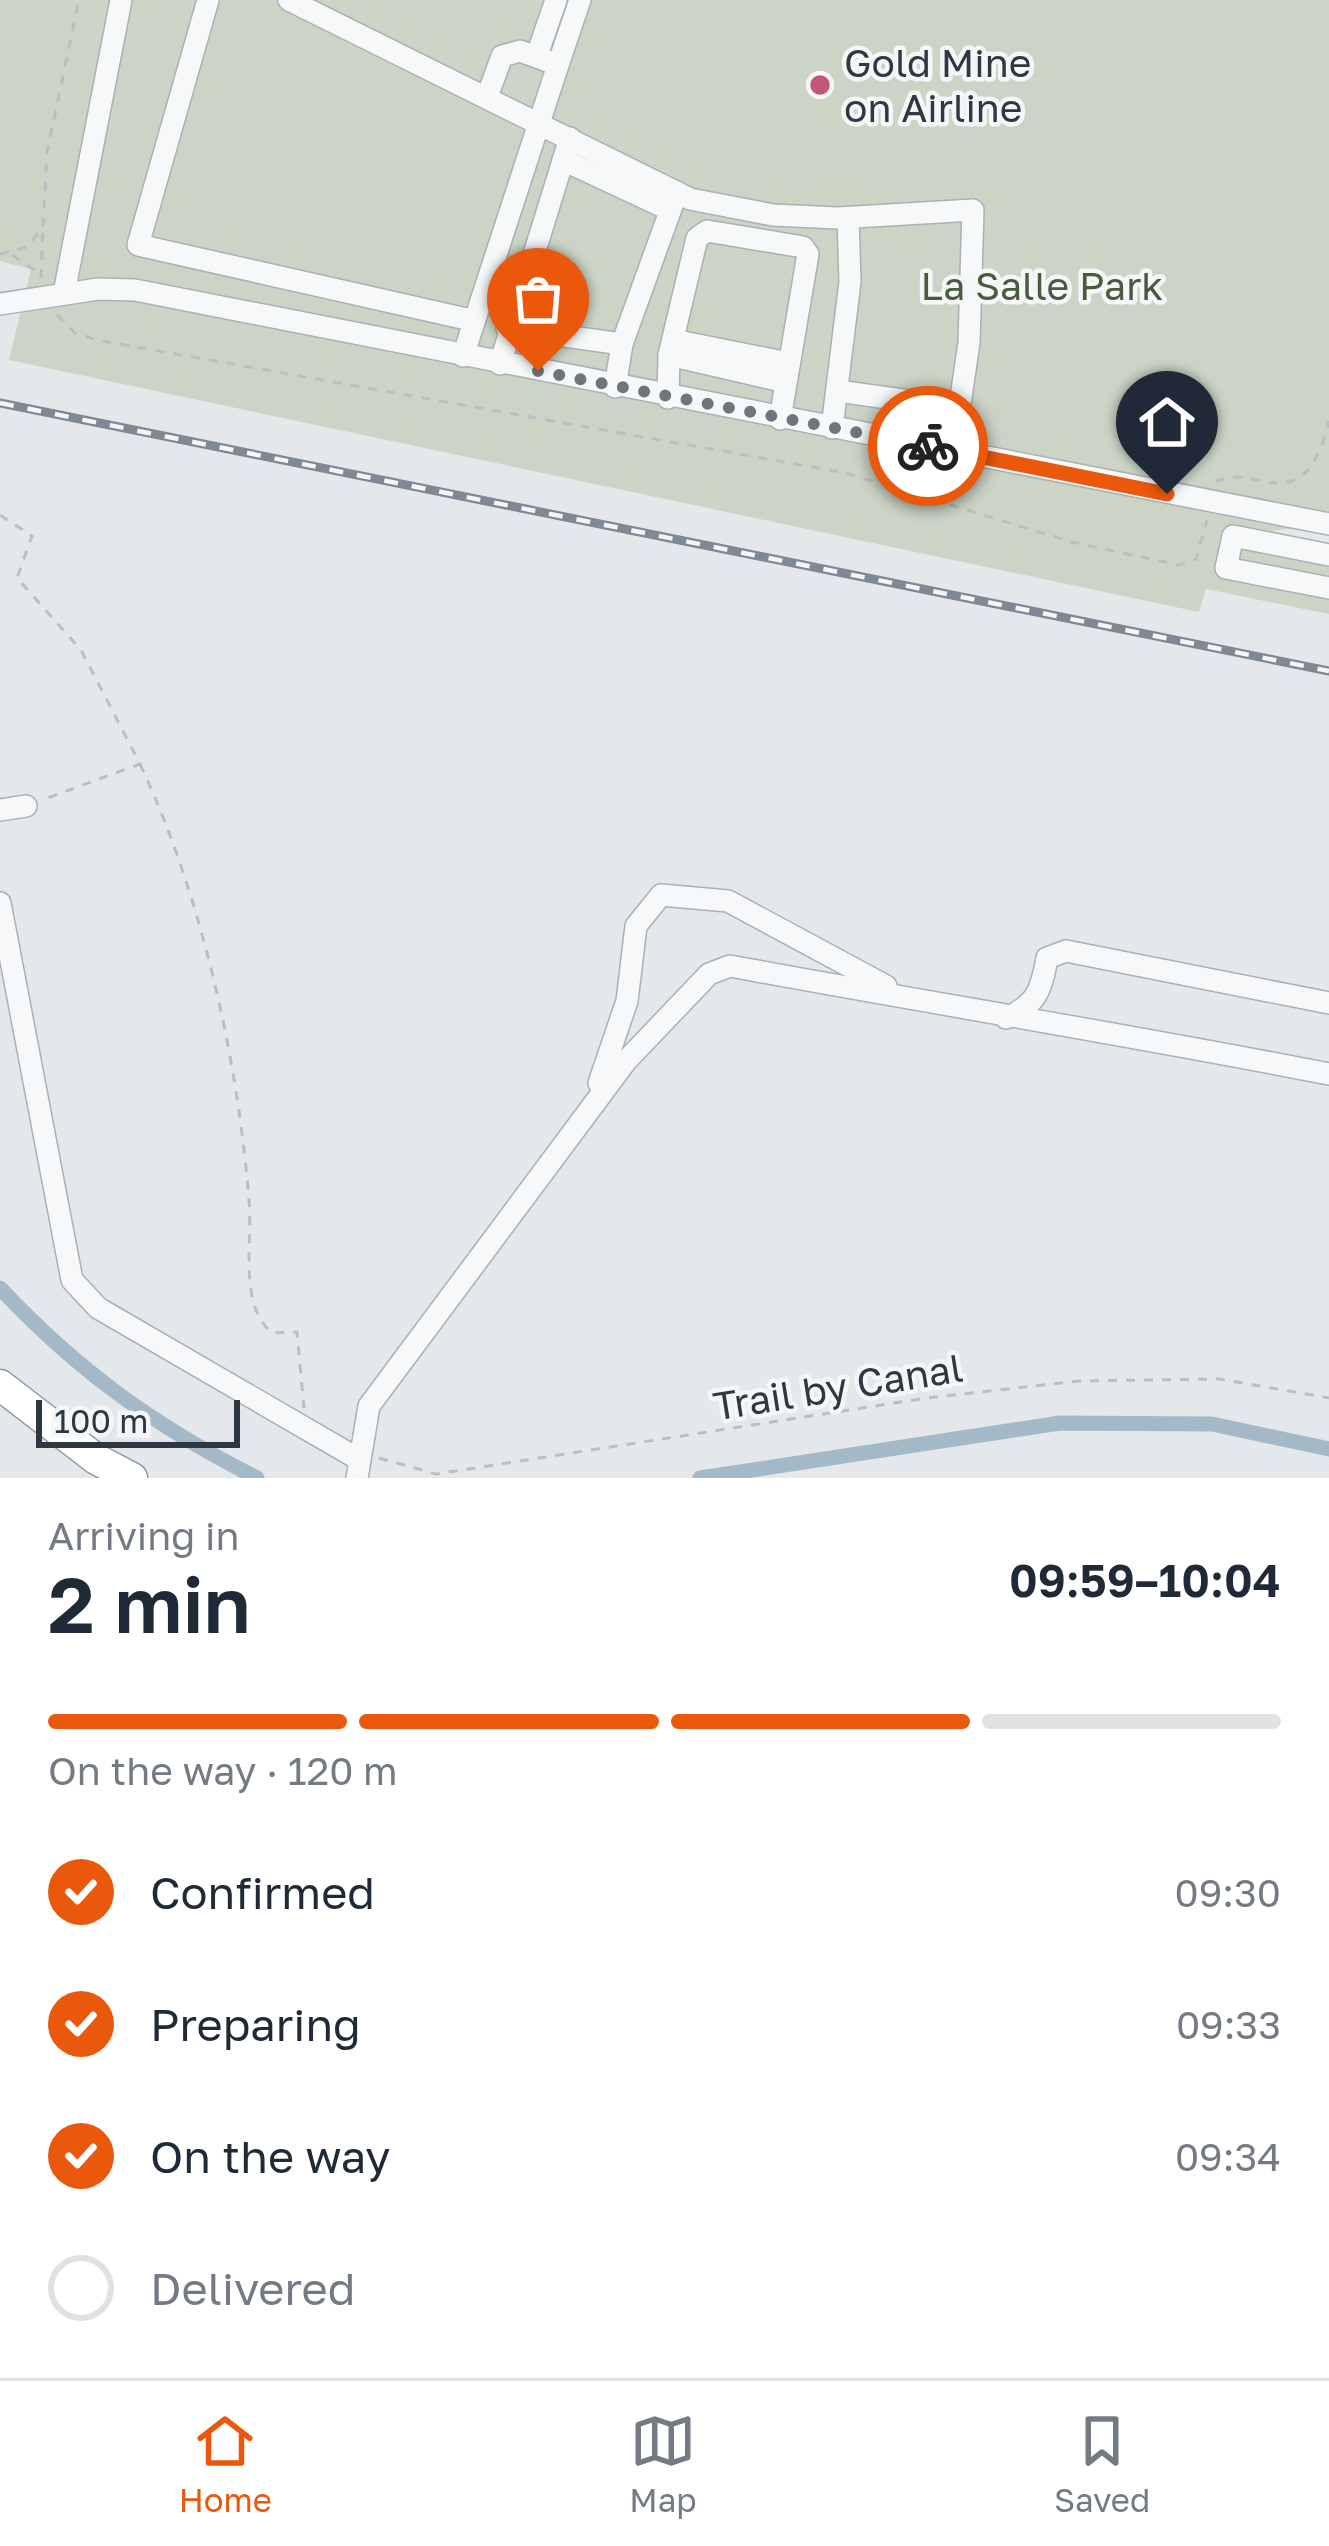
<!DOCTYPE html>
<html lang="en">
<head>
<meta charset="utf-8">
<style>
  :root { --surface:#fff; --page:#f2f2f3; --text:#1f2937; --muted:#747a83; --line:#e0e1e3; --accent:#ea580c }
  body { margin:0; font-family:"Golos Text",sans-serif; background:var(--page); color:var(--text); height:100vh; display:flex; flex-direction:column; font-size:45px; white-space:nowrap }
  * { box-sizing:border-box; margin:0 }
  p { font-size:39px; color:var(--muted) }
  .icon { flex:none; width:66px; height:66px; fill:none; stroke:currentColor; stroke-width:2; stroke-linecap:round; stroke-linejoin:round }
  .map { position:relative; height:1478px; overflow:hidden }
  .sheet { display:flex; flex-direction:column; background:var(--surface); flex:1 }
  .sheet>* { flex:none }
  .scale { position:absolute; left:36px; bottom:30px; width:204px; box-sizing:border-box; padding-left:12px; border:6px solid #2e3842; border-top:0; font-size:33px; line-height:42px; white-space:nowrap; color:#2e3842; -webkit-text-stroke:9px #f4f6f8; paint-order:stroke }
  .pin { position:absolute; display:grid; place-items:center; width:102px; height:102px; color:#fff; margin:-123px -51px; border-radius:50% 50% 50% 0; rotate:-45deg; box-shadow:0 0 12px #0007 }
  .pin .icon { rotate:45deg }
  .courier { position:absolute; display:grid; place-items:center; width:120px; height:120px; margin:-60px; border:9px solid #ea580c; border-radius:50%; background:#fff; color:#222; box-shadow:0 3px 15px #0007 }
  .headline em { font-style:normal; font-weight:600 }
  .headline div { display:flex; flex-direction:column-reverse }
  .headline { display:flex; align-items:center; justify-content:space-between; height:204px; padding:0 48px }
  h1 { font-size:78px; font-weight:600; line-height:90px }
  .bar { display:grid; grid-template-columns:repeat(4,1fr); gap:18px 12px; align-content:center; height:144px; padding:0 48px }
  .bar i { height:15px; border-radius:9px; background:var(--line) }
  .bar .active { background:var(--accent) }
  .bar p { grid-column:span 4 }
  ol { padding:0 48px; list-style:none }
  li { display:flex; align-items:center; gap:36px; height:132px }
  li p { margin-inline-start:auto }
  li .icon { padding:12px; border-radius:50%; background:var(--accent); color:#fff; stroke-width:4 }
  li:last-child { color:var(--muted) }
  li i { width:66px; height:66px; border:6px solid var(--line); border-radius:50% }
  .tabs { display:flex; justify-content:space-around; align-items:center; height:168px; border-top:3px solid var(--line); background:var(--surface); font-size:33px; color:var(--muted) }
  .tabs a { display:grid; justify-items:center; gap:6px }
  .tabs .active { color:var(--accent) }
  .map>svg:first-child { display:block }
  .green { fill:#ccd4c6 }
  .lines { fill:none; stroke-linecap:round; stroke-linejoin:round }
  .canal { stroke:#a4b9c7; stroke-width:15 }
  .minor-casing { stroke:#aab0b5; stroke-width:24 }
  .highway-casing { stroke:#8d97a0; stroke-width:33 }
  .path { stroke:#bbbec2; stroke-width:3; stroke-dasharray:9 9; stroke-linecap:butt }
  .minor { stroke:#f7f8f9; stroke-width:21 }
  .highway { stroke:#fff; stroke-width:30 }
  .rail-casing { stroke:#7f8993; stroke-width:9 }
  .rail { stroke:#f4f6f8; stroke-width:4.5; stroke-dasharray:14; stroke-linecap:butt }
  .done { stroke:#6e767d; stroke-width:12; stroke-dasharray:0 21.6 }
  .route { stroke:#ea580c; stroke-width:15 }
  .poi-dot { fill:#c25875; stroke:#f4f6f8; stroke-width:4.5 }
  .labels { text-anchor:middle; stroke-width:9; stroke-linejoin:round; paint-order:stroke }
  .poi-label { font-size:39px; fill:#2e3842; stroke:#f4f6f8; text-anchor:start }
  .park-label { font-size:39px; fill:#465c3c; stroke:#f4f6f8 }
  .street-label { font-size:39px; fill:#2e3842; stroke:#f4f6f8 }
</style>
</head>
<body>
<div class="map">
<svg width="1329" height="1478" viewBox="0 0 1329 1478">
  <rect width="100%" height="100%" fill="#e4e8eb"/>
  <!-- green -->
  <polygon class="green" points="0,0 1329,0 1329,524 1271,531 1329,543 1329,614 1206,589 1199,612 9,360 31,269 0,261"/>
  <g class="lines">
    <!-- canal -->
    <g class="canal">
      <path d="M0,1288C79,1372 155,1426 257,1478"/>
      <polyline points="700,1478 1060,1423 1212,1424 1329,1449"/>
    </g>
    <!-- minor casing -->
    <g class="minor-casing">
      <g id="minor">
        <polyline points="208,0 138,245 471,320"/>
        <polyline points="289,0 690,199 773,215 838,218 973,210 969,343 953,451"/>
        <polyline points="537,55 556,0"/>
        <polyline points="487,97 502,56 520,51 558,65 580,0"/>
        <polyline points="563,160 670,210"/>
        <polyline points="64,293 121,0"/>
        <polyline points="0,304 98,289 135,290 1329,524"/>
        <polyline points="507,328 622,344"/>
        <polyline points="673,340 788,363"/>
        <polyline points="669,355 786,382"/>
        <polyline points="463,356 558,65"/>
        <polyline points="500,364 570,138"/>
        <polyline points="615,387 622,344 677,192"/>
        <polyline points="838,391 959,408"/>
        <polyline points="668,398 669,355 697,238 707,231 803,247 808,254 780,419"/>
        <polyline points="832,428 850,282 848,218"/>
        <polyline points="1329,555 1233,536 1226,568 1329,588"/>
        <polyline points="0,810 26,806"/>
        <polyline points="0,903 72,1280 98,1308 360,1460 357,1478"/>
        <path d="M1006,1018C1037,1004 1041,991 1047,958L1066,951L1329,1003"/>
        <polyline points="599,1083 627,1001 636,926 661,895 728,901 886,986"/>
        <path d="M360,1460L369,1406L626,1061L709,974L730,966C930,1003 1130,1035 1329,1074"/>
      </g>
    </g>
    <!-- highway casing -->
    <g class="highway-casing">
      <polyline id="highway" points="0,1385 96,1459 132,1478"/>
    </g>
    <!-- path -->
    <g class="path">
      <polyline points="0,254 27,247 43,227 47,152 79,0"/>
      <polyline points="12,255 39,273"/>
      <polyline points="41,278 43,227"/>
      <polyline points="57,315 75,333 97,340 846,473 1072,542 1179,565 1196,559 1207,520"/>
      <path d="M1216,482C1253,459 1303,528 1329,421"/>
      <polyline points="0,515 32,536 17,578 81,650 140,764 42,800"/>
      <path d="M140,764C201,893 238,1059 249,1201C253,1242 238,1304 272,1333L297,1332L304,1408"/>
      <polyline points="379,1458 436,1474 927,1398 1079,1381 1220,1379 1329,1398"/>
    </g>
    <!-- minor -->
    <use href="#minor" class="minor"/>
    <!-- highway -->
    <use href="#highway" class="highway"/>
    <!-- rail casing -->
    <g class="rail-casing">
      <polyline id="rail" points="0,403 1329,671"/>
    </g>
    <!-- rail -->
    <use href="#rail" class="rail"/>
  </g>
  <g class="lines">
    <!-- done -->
    <polyline class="done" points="538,371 928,446"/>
    <!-- route -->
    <polyline class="route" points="928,446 1167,494"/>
  </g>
  <!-- markers -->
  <circle class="poi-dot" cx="820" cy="85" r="12"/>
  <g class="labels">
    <!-- poi labels -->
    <g class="poi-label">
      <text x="844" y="77">Gold Mine<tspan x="844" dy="45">on Airline</tspan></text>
    </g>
    <!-- park labels -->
    <g class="park-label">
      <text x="1042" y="300">La Salle Park</text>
    </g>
    <!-- street labels -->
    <g class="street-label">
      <text transform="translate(838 1387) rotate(-9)" y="14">Trail by Canal</text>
    </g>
  </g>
</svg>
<div class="scale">100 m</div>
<div class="pin" style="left:538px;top:371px;background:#ea580c"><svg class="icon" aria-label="bag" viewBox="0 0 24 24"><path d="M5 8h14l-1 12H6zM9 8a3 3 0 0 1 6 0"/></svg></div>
<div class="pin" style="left:1167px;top:494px;background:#1f2937"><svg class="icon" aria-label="home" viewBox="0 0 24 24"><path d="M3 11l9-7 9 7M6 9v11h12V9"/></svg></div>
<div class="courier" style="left:928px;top:446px"><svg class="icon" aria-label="bike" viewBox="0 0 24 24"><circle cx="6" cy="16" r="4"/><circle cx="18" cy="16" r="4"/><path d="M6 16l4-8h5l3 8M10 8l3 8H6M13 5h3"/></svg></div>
</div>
<section class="sheet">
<div class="headline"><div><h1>2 min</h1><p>Arriving in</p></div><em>09:59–10:04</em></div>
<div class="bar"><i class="active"></i><i class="active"></i><i class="active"></i><i></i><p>On the way · 120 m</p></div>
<ol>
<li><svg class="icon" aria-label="check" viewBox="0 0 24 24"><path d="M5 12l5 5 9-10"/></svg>Confirmed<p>09:30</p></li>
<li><svg class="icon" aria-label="check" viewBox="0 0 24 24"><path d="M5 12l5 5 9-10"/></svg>Preparing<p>09:33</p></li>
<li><svg class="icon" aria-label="check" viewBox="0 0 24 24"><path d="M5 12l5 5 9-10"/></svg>On the way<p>09:34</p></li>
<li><i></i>Delivered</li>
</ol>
</section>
<nav class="tabs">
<a class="active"><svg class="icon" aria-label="home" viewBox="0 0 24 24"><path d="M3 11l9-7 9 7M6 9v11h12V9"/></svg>Home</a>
<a><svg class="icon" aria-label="map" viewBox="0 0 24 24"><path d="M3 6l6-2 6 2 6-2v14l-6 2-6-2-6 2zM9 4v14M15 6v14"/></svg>Map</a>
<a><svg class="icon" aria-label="saved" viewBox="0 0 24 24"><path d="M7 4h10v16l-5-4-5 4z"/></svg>Saved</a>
</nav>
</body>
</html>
